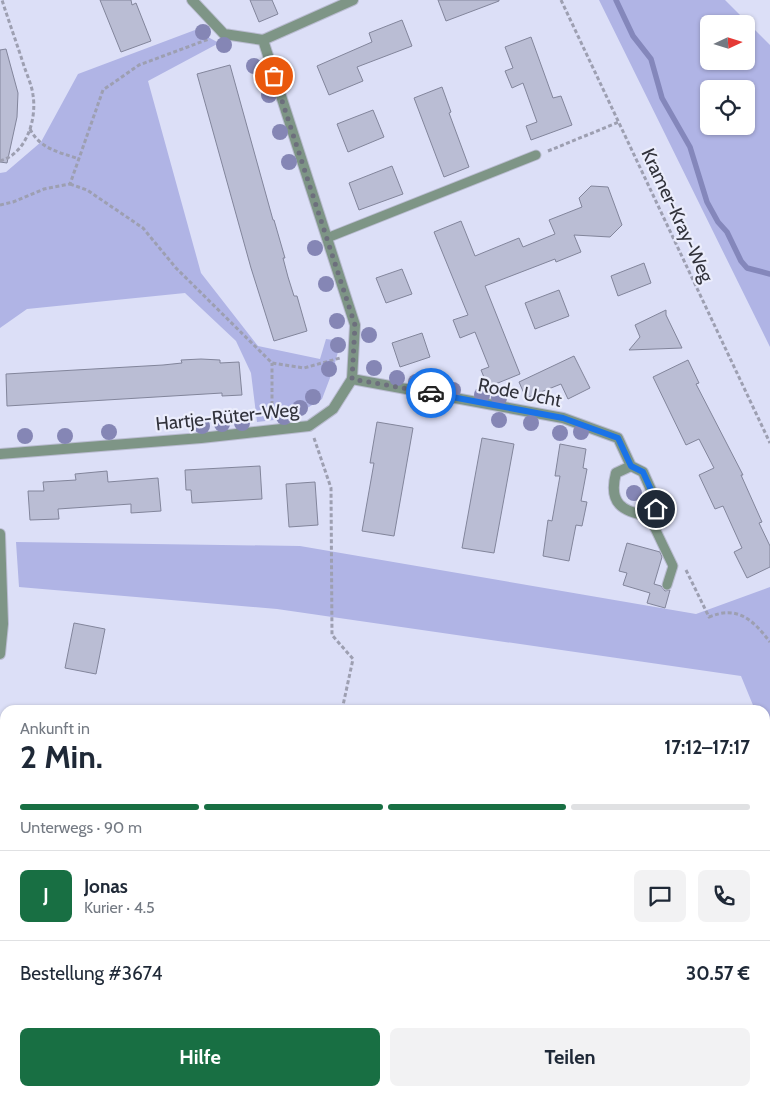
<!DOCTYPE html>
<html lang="de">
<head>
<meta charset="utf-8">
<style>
  :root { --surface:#fff; --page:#f2f2f3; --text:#1f2937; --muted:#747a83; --line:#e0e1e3; --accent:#186f43 }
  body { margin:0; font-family:Cabin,sans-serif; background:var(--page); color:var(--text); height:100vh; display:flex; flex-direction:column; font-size:19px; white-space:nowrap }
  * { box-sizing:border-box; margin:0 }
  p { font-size:16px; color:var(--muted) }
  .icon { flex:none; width:28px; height:28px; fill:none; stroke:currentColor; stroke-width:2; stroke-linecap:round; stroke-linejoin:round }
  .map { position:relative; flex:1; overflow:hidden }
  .sheet { position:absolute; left:0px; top:705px; width:770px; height:391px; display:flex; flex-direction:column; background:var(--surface); border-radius:15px 15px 0 0; box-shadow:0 1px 4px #0004 }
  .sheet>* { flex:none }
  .needle { width:32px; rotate:86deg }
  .controls { position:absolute; left:700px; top:15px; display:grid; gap:10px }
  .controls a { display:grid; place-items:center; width:55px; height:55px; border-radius:8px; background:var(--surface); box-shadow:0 1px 4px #0004; font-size:25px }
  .pin { position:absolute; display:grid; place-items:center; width:42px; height:42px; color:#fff; margin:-21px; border:2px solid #fff; border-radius:50%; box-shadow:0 1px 5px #0007 }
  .courier { position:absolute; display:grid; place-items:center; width:50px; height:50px; margin:-25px; border:4px solid #1a73e8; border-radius:50%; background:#fff; color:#222; box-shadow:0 1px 6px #0007 }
  .summary em { font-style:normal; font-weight:800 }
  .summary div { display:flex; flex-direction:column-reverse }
  .summary { display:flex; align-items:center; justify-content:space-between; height:85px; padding:0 20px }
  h1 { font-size:32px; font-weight:800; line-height:38px }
  .bar { display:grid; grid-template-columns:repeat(4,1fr); gap:8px 5px; align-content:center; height:60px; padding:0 20px }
  .bar i { height:6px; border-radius:4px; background:var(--line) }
  .bar .selected { background:var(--accent) }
  .bar p { grid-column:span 4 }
  .line { display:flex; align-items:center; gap:12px; padding:0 20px; border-top:1px solid var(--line) }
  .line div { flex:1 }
  .round { display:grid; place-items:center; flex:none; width:52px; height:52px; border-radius:8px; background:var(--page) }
  .primary-button { display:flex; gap:10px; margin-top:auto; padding:10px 20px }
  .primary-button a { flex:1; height:58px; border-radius:8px; background:var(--accent); color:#fff; font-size:20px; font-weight:800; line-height:58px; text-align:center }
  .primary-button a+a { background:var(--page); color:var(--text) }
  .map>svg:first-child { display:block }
  .green { fill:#b0b4e5; fill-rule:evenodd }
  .water { fill:#8487bb }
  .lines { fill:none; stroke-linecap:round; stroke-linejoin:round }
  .stream { stroke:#8487bb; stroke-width:5.5 }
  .building { fill:#babdd4; stroke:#82859b }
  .lane-casing { stroke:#babcd1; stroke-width:11 }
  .street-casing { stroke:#babcd1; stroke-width:12 }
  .secondary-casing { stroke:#babcd1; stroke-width:12 }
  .path { stroke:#9d9fb1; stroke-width:3; stroke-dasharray:4 2.5; stroke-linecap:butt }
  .lane { stroke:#7e9586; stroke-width:9 }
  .street { stroke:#7e9586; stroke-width:10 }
  .secondary { stroke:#4f715a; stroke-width:10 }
  .tree { fill:#8586b5 }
  .done { stroke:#6d6f7d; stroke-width:5; stroke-dasharray:0 9 }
  .route { stroke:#1a73e8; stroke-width:6 }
  .labels { text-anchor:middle; stroke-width:4.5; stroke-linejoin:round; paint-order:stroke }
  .street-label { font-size:19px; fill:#31323b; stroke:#ebedfc }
</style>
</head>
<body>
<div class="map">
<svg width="770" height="1096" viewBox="0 0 770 1096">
  <rect width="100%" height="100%" fill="#dcdff7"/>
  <!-- green -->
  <g class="green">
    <path d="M599,0H725L770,45V347ZM709,24H746V61H709ZM709,89H746V126H709Z"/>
    <polygon points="195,30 219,43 148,81 201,273 258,346 320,359 326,339 341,341 333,370 322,399 291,418 257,422 251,373 236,341 185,293 27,309 0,328 0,173 6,172 41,142 78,74"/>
    <polygon points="16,542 300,546 696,614 770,587 770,747 765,735 765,710 755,710 741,676 277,609 19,587"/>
    <polygon points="0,807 5,808 5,959 2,941 4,909 0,905"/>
    <polygon points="770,871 770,918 765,919 765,873"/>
    <polygon points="5,992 5,1091 44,1091 48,1096 0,1095 0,1026"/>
    <polygon points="268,1091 666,1091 664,1096 282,1096"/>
  </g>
  <!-- water -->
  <g class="water">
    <polygon points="0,905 4,909 2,941 5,959 5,992 0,1026"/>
    <polygon points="44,1091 268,1091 282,1096 48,1096"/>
  </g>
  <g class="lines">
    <!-- stream -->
    <g class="stream">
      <polyline points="616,0 633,36 651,59 662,98 690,147 707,202 718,222 727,232 741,261 747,268 770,274"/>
      <polyline points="765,902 770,901"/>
      <polyline points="581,1096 585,1091"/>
    </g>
  </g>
  <!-- building -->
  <g class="building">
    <polygon points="100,0 131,0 132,5 136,3 151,41 121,52"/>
    <polygon points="250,0 272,0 278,14 259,22"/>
    <polygon points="438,0 499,0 499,1 446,21"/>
    <polygon points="402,20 412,46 357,67 363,81 329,95 317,66 372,42 369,33"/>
    <polygon points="531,37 553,98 561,96 572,125 531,140 526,126 537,122 523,83 512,88 505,71 513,68 505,47"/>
    <polygon points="6,49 18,93 17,117 7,163 0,162 0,50"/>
    <polygon points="230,65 273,220 274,220 285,258 283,258 288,277 294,296 297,296 307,331 274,341 251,268 197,74"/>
    <polygon points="442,87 451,112 449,113 469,167 444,177 414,98"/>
    <polygon points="373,110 384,137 348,152 337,124"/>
    <polygon points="392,166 403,194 359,210 349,183"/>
    <polygon points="591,186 608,187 622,225 610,237 574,235 581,252 556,262 555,259 485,286 520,374 488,387 481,370 489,367 475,332 460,338 453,320 468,315 434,232 461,221 475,256 519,238 523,247 555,234 549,220 582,207 579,198"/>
    <polygon points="644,263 651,283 618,296 611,276"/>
    <polygon points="402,269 412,294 386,303 376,278"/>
    <polygon points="559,290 569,316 535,329 525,303"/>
    <polygon points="666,310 666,315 682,348 629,350 640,337 635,325"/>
    <polygon points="422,333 430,357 400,367 392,343"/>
    <polygon points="574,356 590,388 568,399 561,384 526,398 519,382"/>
    <polygon points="201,359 220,360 220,363 239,362 242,395 222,396 222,393 7,406 6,374 163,365 182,363 181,360"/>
    <polygon points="688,360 699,383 696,384 743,475 741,475 762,522 759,523 770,546 770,567 747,578 734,552 742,548 723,506 715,509 699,475 714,468 699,439 686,445 653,377"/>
    <polygon points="377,422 413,428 394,536 362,531 374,463 370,463"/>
    <polygon points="482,438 514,444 494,553 462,548"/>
    <polygon points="560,444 586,449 583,468 587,469 581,501 587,502 582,526 576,525 569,561 543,556 548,520 552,521 560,476 555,476"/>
    <polygon points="260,466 262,499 192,503 191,490 186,490 185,470"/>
    <polygon points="107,471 108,482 158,478 161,511 131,513 131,504 58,509 59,519 30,520 28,491 44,491 43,482 76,480 75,474"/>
    <polygon points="315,482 318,525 289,527 286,484"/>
    <polygon points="627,543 660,552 662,557 654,584 661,586 665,591 670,590 665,608 647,603 650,593 623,585 627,573 619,571"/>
    <polygon points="74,623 105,629 96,674 65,668"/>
  </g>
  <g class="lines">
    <!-- lane casing -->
    <g class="lane-casing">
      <g id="lane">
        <polyline points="327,238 536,155"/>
        <polyline points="649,516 673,566 667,585"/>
        <polyline points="29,1091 33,1096"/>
        <polyline points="1,1096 5,1075"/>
      </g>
    </g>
    <!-- street casing -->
    <g class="street-casing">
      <g id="street">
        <polyline points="263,40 353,0"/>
        <path d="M352,379L563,418L618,438L631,466L616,473C608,503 622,512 649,516L655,509L656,501L643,472L631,466"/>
        <polyline points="0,454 201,438 309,426 333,409 352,379 355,325 263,40 224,34 192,0"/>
        <polyline points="0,534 3,624 0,654"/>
        <polyline points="765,857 770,855"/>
      </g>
    </g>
    <!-- secondary casing -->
    <g class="secondary-casing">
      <g id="secondary">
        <polyline points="0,784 5,785"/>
        <polyline points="765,943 770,943"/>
      </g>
    </g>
    <!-- path -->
    <g class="path">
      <polyline points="561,0 770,443"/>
      <path d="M30,129C40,149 59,152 79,159"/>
      <polyline points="548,151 619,122"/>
      <path d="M0,161C26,154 37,120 33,95C32,86 27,75 24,66C17,44 9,22 2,0"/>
      <polyline points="70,184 87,190 143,228 176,268 272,363 304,368 340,358"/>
      <polyline points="0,205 13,202 44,189 70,184 103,90 139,65 209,39"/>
      <polyline points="267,417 272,404 272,363"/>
      <polyline points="314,438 331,488 332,635 353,659 342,710"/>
      <path d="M686,570L709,617C738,605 753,620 770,642"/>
      <polyline points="0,885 5,884"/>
      <polyline points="458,1091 461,1096"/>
      <polyline points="612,1096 615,1091"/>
    </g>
    <!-- lane -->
    <use href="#lane" class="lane"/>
    <!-- street -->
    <use href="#street" class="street"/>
    <!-- secondary -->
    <use href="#secondary" class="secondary"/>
  </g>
  <!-- trees -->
  <g class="tree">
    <circle cx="203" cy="32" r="8"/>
    <circle cx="224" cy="45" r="8"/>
    <circle cx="254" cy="66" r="8"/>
    <circle cx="269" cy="95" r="8"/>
    <circle cx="280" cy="132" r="8"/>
    <circle cx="289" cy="162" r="8"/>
    <circle cx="315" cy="248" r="8"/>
    <circle cx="326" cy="284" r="8"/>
    <circle cx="337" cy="321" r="8"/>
    <circle cx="369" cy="335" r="8"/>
    <circle cx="338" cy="345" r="8"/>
    <circle cx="374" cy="368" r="8"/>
    <circle cx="329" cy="369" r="8"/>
    <circle cx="397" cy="378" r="8"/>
    <circle cx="416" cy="382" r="8"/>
    <circle cx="453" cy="390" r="8"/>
    <circle cx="482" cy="395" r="8"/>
    <circle cx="313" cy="397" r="8"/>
    <circle cx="499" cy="398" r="8"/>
    <circle cx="300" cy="408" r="8"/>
    <circle cx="284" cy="417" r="8"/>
    <circle cx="499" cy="420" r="8"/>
    <circle cx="242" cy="423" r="8"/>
    <circle cx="531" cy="423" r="8"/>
    <circle cx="222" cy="424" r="8"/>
    <circle cx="202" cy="426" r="8"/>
    <circle cx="109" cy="432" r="8"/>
    <circle cx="581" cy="432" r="8"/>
    <circle cx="560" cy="433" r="8"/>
    <circle cx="25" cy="436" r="8"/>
    <circle cx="65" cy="436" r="8"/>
    <circle cx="634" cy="493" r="8"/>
  </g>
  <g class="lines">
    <!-- done -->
    <polyline class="done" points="274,76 355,325 352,379 431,393"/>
    <!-- route -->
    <polyline class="route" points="431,393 563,418 618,438 631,466 643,472 656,501 656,509"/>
  </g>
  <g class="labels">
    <!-- street labels -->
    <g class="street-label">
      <text transform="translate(678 215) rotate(65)" y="7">Kramer-Kray-Weg</text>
      <text transform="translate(520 392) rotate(11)" y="7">Rode Ucht</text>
      <text transform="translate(227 416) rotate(-6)" y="7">Hartje-Rüter-Weg</text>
    </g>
  </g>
</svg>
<div class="controls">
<a><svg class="needle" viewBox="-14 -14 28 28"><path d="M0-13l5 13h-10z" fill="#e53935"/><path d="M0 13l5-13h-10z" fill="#747a83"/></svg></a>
<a><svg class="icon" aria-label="locate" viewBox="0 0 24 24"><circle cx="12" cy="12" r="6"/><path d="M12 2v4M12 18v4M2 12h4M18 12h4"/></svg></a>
</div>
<div class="pin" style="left:274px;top:76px;background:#ea580c"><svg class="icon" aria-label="bag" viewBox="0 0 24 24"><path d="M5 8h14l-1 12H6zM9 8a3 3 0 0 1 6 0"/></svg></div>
<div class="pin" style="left:656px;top:509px;background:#1f2937"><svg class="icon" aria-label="home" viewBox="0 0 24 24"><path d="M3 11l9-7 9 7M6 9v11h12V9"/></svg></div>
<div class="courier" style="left:431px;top:393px"><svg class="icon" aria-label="car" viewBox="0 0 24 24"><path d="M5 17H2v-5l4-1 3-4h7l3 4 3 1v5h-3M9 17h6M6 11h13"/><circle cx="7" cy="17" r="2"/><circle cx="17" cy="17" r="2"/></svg></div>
<section class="sheet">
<div class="summary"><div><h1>2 Min.</h1><p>Ankunft in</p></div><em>17:12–17:17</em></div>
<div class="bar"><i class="selected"></i><i class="selected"></i><i class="selected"></i><i></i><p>Unterwegs · 90 m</p></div>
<div class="line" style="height:90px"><b class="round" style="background:var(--accent);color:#fff">J</b><div><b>Jonas</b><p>Kurier · 4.5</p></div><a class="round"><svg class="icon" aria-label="chat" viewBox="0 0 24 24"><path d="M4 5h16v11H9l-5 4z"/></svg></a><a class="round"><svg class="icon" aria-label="phone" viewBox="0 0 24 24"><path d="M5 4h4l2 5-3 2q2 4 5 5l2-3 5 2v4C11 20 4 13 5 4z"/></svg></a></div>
<div class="line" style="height:65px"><div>Bestellung #3674</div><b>30.57 €</b></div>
<div class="primary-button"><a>Hilfe</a><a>Teilen</a></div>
</section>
</div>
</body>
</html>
